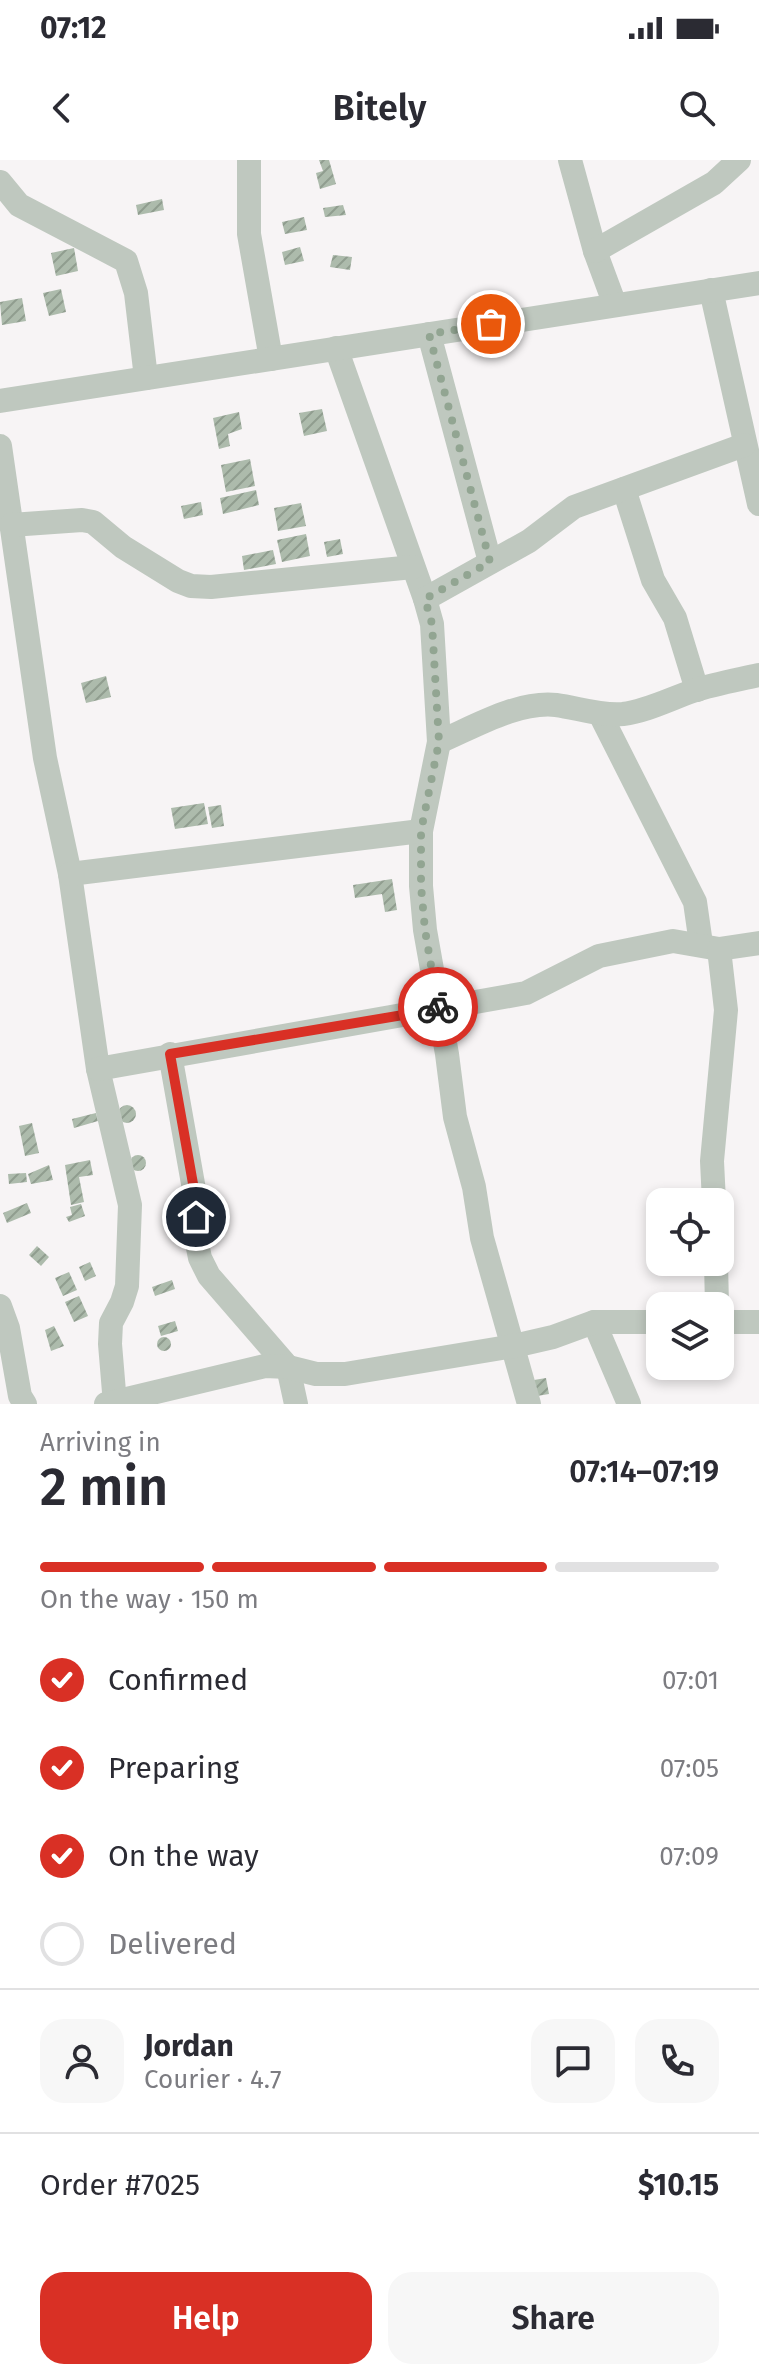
<!DOCTYPE html>
<html lang="en">
<head>
<meta charset="utf-8">
<style>
  :root { --surface:#fff; --page:#f7f7f7; --text:#2b2b33; --muted:#7c7c81; --line:#e1e1e2; --accent:#d93025 }
  body { margin:0; font-family:"Fira Sans",sans-serif; background:var(--page); color:var(--text); height:100vh; display:flex; flex-direction:column; font-size:30px; white-space:nowrap }
  * { box-sizing:border-box; margin:0 }
  p { font-size:26px; color:var(--muted) }
  .icon { flex:none; width:44px; height:44px; fill:none; stroke:currentColor; stroke-width:2; stroke-linecap:round; stroke-linejoin:round }
  .map { position:relative; height:1244px; overflow:hidden }
  .drawer { display:flex; flex-direction:column; background:var(--surface); flex:1 }
  .drawer>* { flex:none }
  .fabs { position:absolute; left:646px; top:1028px; display:grid; gap:16px }
  .fabs a { display:grid; place-items:center; width:88px; height:88px; border-radius:16px; background:var(--surface); box-shadow:0 4px 12px #0003; font-size:40px }
  .pin { position:absolute; display:grid; place-items:center; width:68px; height:68px; color:#fff; margin:-34px; border:4px solid #fff; border-radius:50%; box-shadow:0 2px 8px #0007 }
  .courier { position:absolute; display:grid; place-items:center; width:80px; height:80px; margin:-40px; border:6px solid #d93025; border-radius:50%; background:#fff; color:#222; box-shadow:0 2px 10px #0007 }
  .head em { font-style:normal; font-weight:600 }
  .head div { display:flex; flex-direction:column-reverse }
  .head { display:flex; align-items:center; justify-content:space-between; height:136px; padding:0 40px }
  h1 { font-size:52px; font-weight:600; line-height:60px }
  .bar { display:grid; grid-template-columns:repeat(4,1fr); gap:12px 8px; align-content:center; height:96px; padding:0 40px }
  .bar i { height:10px; border-radius:6px; background:var(--line) }
  .bar .on { background:var(--accent) }
  .bar p { grid-column:span 4 }
  .line { display:flex; align-items:center; gap:20px; padding:0 40px; border-top:2px solid var(--line) }
  .line div { flex:1 }
  .round { display:grid; place-items:center; flex:none; width:84px; height:84px; border-radius:24px; background:var(--page) }
  ol { padding:0 40px; list-style:none }
  li { display:flex; align-items:center; gap:24px; height:88px }
  li p { margin-inline-start:auto }
  li .icon { padding:8px; border-radius:50%; background:var(--accent); color:#fff; stroke-width:4 }
  li:last-child { color:var(--muted) }
  li i { width:44px; height:44px; border:4px solid var(--line); border-radius:50% }
  .action { display:flex; gap:16px; margin-top:auto; padding:16px 40px }
  .action a { flex:1; height:92px; border-radius:24px; background:var(--accent); color:#fff; font-size:32px; font-weight:600; line-height:92px; text-align:center }
  .action a+a { background:var(--page); color:var(--text) }
  .status { display:flex; justify-content:space-between; align-items:center; height:56px; padding:0 40px; background:var(--surface); direction:ltr }
  .status svg { height:22px; fill:currentColor }
  header { display:flex; justify-content:space-between; align-items:center; height:104px; padding:0 40px; background:var(--surface); font-size:36px; font-weight:600 }
  .map>svg:first-child { display:block }
  .building { fill:url(#building-hatch) }
  .lines { fill:none; stroke-linecap:round; stroke-linejoin:round }
  .street { stroke:#bfc8bf; stroke-width:24 }
  .done { stroke:#92a592; stroke-width:8; stroke-dasharray:0 14.4 }
  .route { stroke:#d93025; stroke-width:10 }
</style>
</head>
<body>
<div class="status"><b>07:12</b><svg viewBox="0 0 49 12"><path d="M0 12V9h3v3zM5 12V6h3v6zM10 12V3h3v9zM15 12V0h3v12zM26 1h20v11H26zM47 4h2v5h-2z"/></svg></div>
<header><svg class="icon" aria-label="back" viewBox="0 0 24 24"><path d="M15 5l-7 7 7 7"/></svg>Bitely<svg class="icon" aria-label="search" viewBox="0 0 24 24"><circle cx="10" cy="10" r="6"/><path d="M15 15l6 6"/></svg></header>
<div class="map">
<svg width="759" height="1244" viewBox="0 0 759 1244">
  <defs>
    <pattern id="building-hatch" width="6" height="6" patternUnits="userSpaceOnUse" patternTransform="scale(2)"><rect width="6" height="6" fill="#adbbac"/><path d="M-1 1l2-2M0 6l6-6M5 7l2-2" fill="none" stroke="#909d8f"/></pattern>
  </defs>
  <rect width="100%" height="100%" fill="#f7f4f5"/>
  <!-- building -->
  <g class="building">
    <polygon points="319,0 329,0 336,24 320,29 316,13 323,11"/>
    <polygon points="162,39 164,50 138,55 136,45"/>
    <polygon points="343,45 346,55 325,57 323,48"/>
    <polygon points="304,57 307,70 285,74 282,62"/>
    <polygon points="300,87 304,101 285,105 282,92"/>
    <polygon points="74,88 78,111 56,116 51,93"/>
    <polygon points="333,95 352,97 350,110 330,107"/>
    <polygon points="61,129 66,152 49,156 43,133"/>
    <polygon points="22,138 26,161 2,165 0,142"/>
    <polygon points="322,249 327,271 304,276 299,253"/>
    <polygon points="239,252 242,269 228,274 230,286 219,289 213,258"/>
    <polygon points="250,299 255,326 226,332 221,305"/>
    <polygon points="256,330 259,345 223,354 220,338"/>
    <polygon points="201,342 203,355 184,359 181,346"/>
    <polygon points="301,343 306,366 278,371 274,348"/>
    <polygon points="306,374 310,396 282,402 277,380"/>
    <polygon points="340,379 343,394 327,397 324,382"/>
    <polygon points="273,390 276,404 244,410 242,396"/>
    <polygon points="106,516 111,537 86,543 81,523"/>
    <polygon points="204,643 208,664 175,669 171,648"/>
    <polygon points="221,645 224,666 212,668 208,647"/>
    <polygon points="392,719 397,750 385,752 382,734 355,738 353,725"/>
    <circle cx="127" cy="954" r="9"/>
    <polygon points="96,953 98,961 74,968 72,959"/>
    <polygon points="32,963 39,993 25,996 19,966"/>
    <circle cx="138" cy="1003" r="8"/>
    <polygon points="90,1000 93,1015 79,1017 84,1042 71,1045 65,1005"/>
    <polygon points="49,1005 53,1020 31,1024 28,1014"/>
    <polygon points="26,1013 27,1022 9,1024 8,1014"/>
    <polygon points="27,1043 31,1053 7,1063 3,1053"/>
    <polygon points="81,1044 85,1056 69,1062 66,1057 72,1055 70,1047"/>
    <polygon points="37,1086 49,1097 41,1106 29,1095"/>
    <polygon points="90,1102 96,1116 85,1121 79,1107"/>
    <polygon points="69,1112 77,1130 63,1136 55,1118"/>
    <polygon points="172,1120 175,1129 155,1136 152,1127"/>
    <polygon points="79,1136 88,1156 74,1162 65,1142"/>
    <polygon points="175,1161 178,1171 161,1176 158,1166"/>
    <polygon points="54,1166 64,1186 51,1191 45,1170"/>
    <circle cx="164" cy="1184" r="7"/>
    <polygon points="546,1218 549,1234 537,1236 534,1220"/>
  </g>
  <g class="lines">
    <!-- street -->
    <g class="street">
      <polyline points="249,0 249,74 271,199"/>
      <polyline points="570,0 595,91 615,145"/>
      <polyline points="0,22 19,45 126,101 136,133 146,218"/>
      <polyline points="595,91 714,23 739,0"/>
      <polyline points="711,130 759,344"/>
      <polyline points="429,174 490,402"/>
      <polyline points="336,188 425,439 432,464 439,582 421,671 421,726 425,770 447,894 455,957 474,1027 482,1078 529,1244"/>
      <polyline points="0,241 759,123"/>
      <polyline points="0,286 45,598 70,714 98,909 130,1045 127,1126 122,1142 111,1163 110,1184 115,1244"/>
      <polyline points="624,329 653,420 675,458 697,530"/>
      <polyline points="11,365 82,360 93,362 123,387 178,421 191,426 211,427 413,407"/>
      <polyline points="425,439 529,381 574,347 744,285"/>
      <polyline points="600,554 695,742 701,784"/>
      <path d="M439,582C474,567 517,541 556,545C578,548 600,556 623,554C647,551 670,539 693,531C714,524 737,520 759,515"/>
      <polyline points="70,714 421,671"/>
      <polyline points="170,894 195,1035 196,1078 200,1098 209,1116 288,1207 296,1244"/>
      <polyline points="98,909 526,833 599,796 673,781 719,789 759,783"/>
      <polyline points="714,1042 712,1001 726,850 719,789"/>
      <polyline points="716,1102 717,1146"/>
      <polyline points="0,1146 8,1168 20,1236 25,1244"/>
      <polyline points="594,1162 629,1244"/>
      <polyline points="720,1162 759,1162"/>
      <polyline points="106,1244 265,1206 288,1207 316,1214 345,1214 514,1186 553,1177 594,1162 660,1162"/>
    </g>
  </g>
  <g class="lines">
    <!-- done -->
    <polyline class="done" points="438,847 425,770 421,726 421,671 439,582 432,464 425,439 490,402 429,174 491,164"/>
    <!-- route -->
    <polyline class="route" points="196,1057 195,1035 170,894 439,849 438,847"/>
  </g>
</svg>
<div class="fabs">
<a><svg class="icon" aria-label="locate" viewBox="0 0 24 24"><circle cx="12" cy="12" r="6"/><path d="M12 2v4M12 18v4M2 12h4M18 12h4"/></svg></a>
<a><svg class="icon" aria-label="layers" viewBox="0 0 24 24"><path d="M12 4l9 5-9 5-9-5zM3 14l9 5 9-5"/></svg></a>
</div>
<div class="pin" style="left:491px;top:164px;background:#ea580c"><svg class="icon" aria-label="bag" viewBox="0 0 24 24"><path d="M5 8h14l-1 12H6zM9 8a3 3 0 0 1 6 0"/></svg></div>
<div class="pin" style="left:196px;top:1057px;background:#1f2937"><svg class="icon" aria-label="home" viewBox="0 0 24 24"><path d="M3 11l9-7 9 7M6 9v11h12V9"/></svg></div>
<div class="courier" style="left:438px;top:847px"><svg class="icon" aria-label="bike" viewBox="0 0 24 24"><circle cx="6" cy="16" r="4"/><circle cx="18" cy="16" r="4"/><path d="M6 16l4-8h5l3 8M10 8l3 8H6M13 5h3"/></svg></div>
</div>
<section class="drawer">
<div class="head"><div><h1>2 min</h1><p>Arriving in</p></div><em>07:14–07:19</em></div>
<div class="bar"><i class="on"></i><i class="on"></i><i class="on"></i><i></i><p>On the way · 150 m</p></div>
<ol>
<li><svg class="icon" aria-label="check" viewBox="0 0 24 24"><path d="M5 12l5 5 9-10"/></svg>Confirmed<p>07:01</p></li>
<li><svg class="icon" aria-label="check" viewBox="0 0 24 24"><path d="M5 12l5 5 9-10"/></svg>Preparing<p>07:05</p></li>
<li><svg class="icon" aria-label="check" viewBox="0 0 24 24"><path d="M5 12l5 5 9-10"/></svg>On the way<p>07:09</p></li>
<li><i></i>Delivered</li>
</ol>
<div class="line" style="height:144px"><a class="round"><svg class="icon" aria-label="person" viewBox="0 0 24 24"><circle cx="12" cy="8" r="4"/><path d="M4 21q1-7 8-7t8 7"/></svg></a><div><b>Jordan</b><p>Courier · 4.7</p></div><a class="round"><svg class="icon" aria-label="chat" viewBox="0 0 24 24"><path d="M4 5h16v11H9l-5 4z"/></svg></a><a class="round"><svg class="icon" aria-label="phone" viewBox="0 0 24 24"><path d="M5 4h4l2 5-3 2q2 4 5 5l2-3 5 2v4C11 20 4 13 5 4z"/></svg></a></div>
<div class="line" style="height:104px"><div>Order #7025</div><b>$10.15</b></div>
<div class="action"><a>Help</a><a>Share</a></div>
</section>
</body>
</html>
